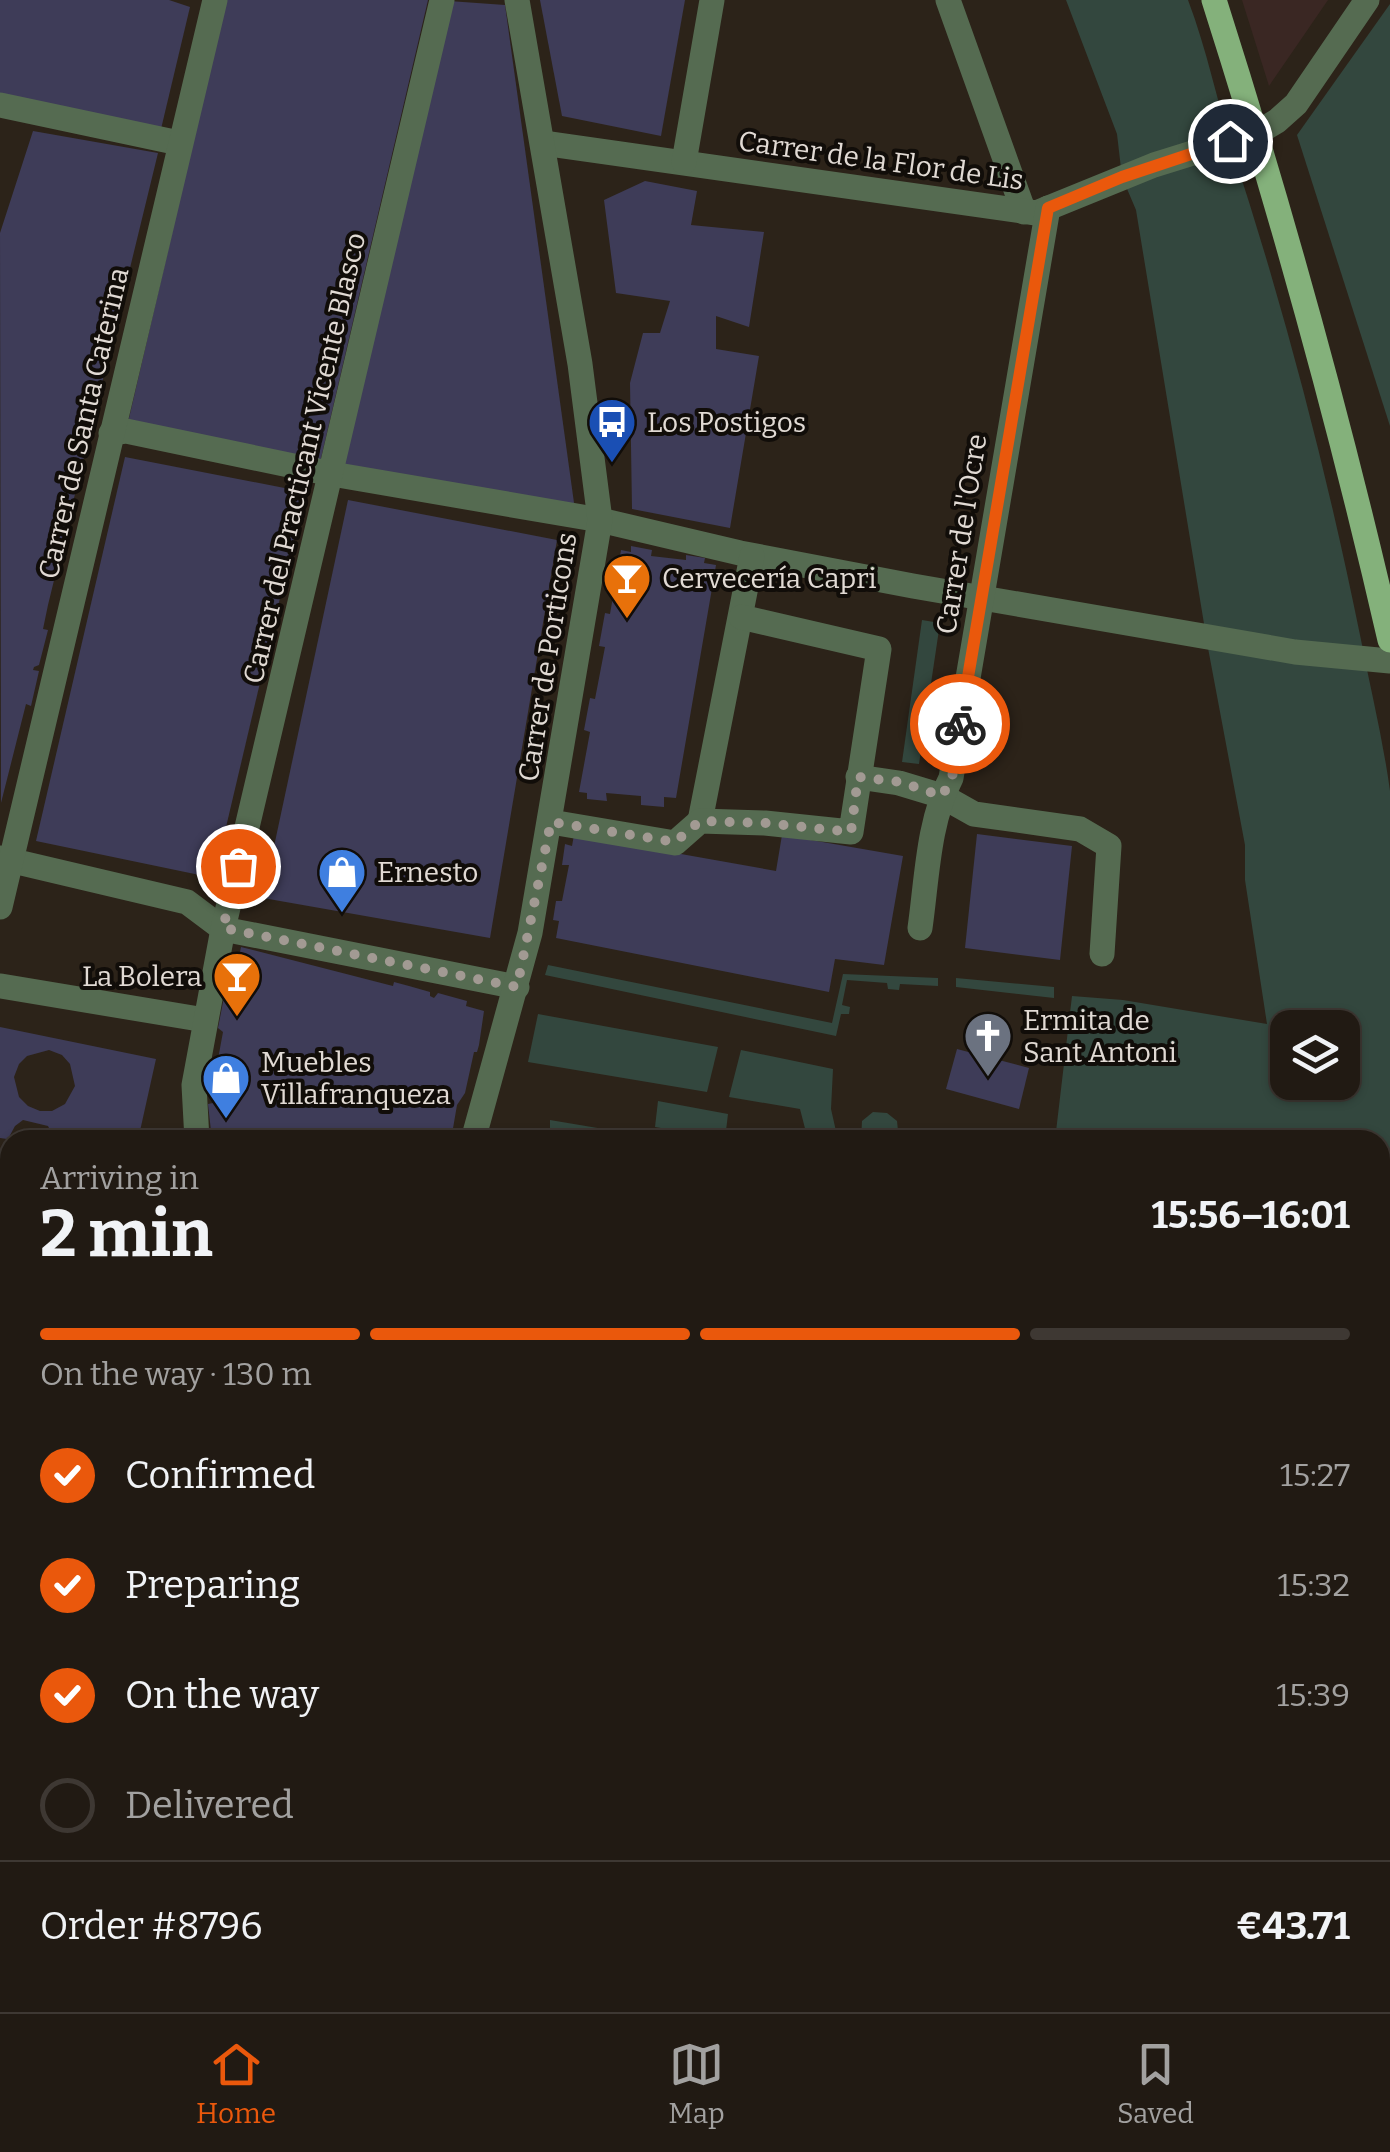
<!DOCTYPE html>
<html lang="en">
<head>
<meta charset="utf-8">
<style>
  :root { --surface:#211a13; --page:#29231c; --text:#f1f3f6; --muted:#a2a1a0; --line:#3e3833; --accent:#ea580c }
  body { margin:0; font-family:Bitter,serif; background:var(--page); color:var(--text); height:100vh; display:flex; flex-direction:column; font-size:38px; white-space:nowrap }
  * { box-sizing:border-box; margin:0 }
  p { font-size:32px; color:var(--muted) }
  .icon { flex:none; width:55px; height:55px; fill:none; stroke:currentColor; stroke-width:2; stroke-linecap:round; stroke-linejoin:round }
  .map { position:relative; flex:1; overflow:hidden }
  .drawer { position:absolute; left:0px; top:1130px; width:1390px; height:882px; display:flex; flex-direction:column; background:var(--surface); border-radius:30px 30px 0 0; box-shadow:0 2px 8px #0004,0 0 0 2px var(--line) }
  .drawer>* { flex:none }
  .tools { position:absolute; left:1270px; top:1010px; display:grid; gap:20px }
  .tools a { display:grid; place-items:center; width:90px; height:90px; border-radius:20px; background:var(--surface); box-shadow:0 2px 8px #0004,0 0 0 2px var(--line); font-size:50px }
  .pin { position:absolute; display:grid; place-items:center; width:85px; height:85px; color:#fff; margin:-42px; border:5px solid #fff; border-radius:50%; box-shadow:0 2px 10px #0007 }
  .courier { position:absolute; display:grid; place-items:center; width:100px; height:100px; margin:-50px; border:8px solid #ea580c; border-radius:50%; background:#fff; color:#222; box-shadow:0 2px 12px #0007 }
  .head em { font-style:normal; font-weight:700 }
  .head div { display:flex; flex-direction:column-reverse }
  .head { display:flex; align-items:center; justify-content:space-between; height:170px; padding:0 40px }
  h1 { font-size:65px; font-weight:700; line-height:75px }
  .bar { display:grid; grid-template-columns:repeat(4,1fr); gap:15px 10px; align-content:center; height:120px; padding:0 40px }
  .bar i { height:12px; border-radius:8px; background:var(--line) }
  .bar .active { background:var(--accent) }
  .bar p { grid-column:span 4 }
  .line { display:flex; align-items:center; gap:25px; padding:0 40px; border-top:2px solid var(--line) }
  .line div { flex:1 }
  ol { padding:0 40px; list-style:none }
  li { display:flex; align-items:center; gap:30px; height:110px }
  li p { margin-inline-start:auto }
  li .icon { padding:10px; border-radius:50%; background:var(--accent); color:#fff; stroke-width:4 }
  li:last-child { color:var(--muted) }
  li i { width:55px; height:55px; border:5px solid var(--line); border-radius:50% }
  .menu { display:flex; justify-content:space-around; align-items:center; height:140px; border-top:2px solid var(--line); background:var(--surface); font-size:28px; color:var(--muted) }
  .menu a { display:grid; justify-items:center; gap:5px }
  .menu .active { color:var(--accent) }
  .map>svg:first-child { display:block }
  .commercial { fill:#3a2723 }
  .built { fill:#352718 }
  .green { fill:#33473e; fill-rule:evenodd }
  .building { fill:#3e3c58; fill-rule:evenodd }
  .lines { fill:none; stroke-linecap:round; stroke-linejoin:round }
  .minor { stroke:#556b51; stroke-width:25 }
  .major { stroke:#84b17b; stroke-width:25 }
  .done { stroke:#a29a93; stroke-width:10; stroke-dasharray:0 18 }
  .route { stroke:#ea580c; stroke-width:12 }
  .labels { text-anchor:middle; stroke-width:8; stroke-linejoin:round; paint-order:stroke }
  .street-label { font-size:28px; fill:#e1dad4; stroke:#110d09 }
  .poi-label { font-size:28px; fill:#e1dad4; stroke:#110d09; text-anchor:start }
</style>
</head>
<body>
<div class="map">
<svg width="1390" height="2012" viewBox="0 0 1390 2012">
  <rect width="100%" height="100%" fill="#2c2319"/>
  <!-- commercial -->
  <polygon class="commercial" points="1242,0 1328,0 1269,86"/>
  <!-- built -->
  <polygon class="built" points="1380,1264 1390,1266 1390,1791 1389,1808 1380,1811"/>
  <!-- green -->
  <g class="green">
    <path d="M1066,0H1188C1207,50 1217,101 1233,152C1285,311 1327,472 1360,635C1370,687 1383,739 1390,791V1262L1380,1260V1140H1055L1072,996L1123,1000L1267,1024L1245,880V845L1208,648L1136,210L1122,177L1117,134ZM1288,1028H1342V1082H1288Z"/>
    <polygon points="1390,4 1390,426 1297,135"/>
    <polygon points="922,620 940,623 919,764 902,762"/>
    <polygon points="548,965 832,1023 843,974 938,978 938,986 900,984 899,990 888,989 887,983 847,980 842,1005 850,1007 849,1014 841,1014 836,1036 545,975"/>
    <polygon points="956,978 1054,987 1054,998 956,987"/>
    <polygon points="538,1014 718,1047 707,1092 528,1062"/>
    <polygon points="741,1050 833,1069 831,1109 838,1140 808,1140 800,1109 729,1097"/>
    <polygon points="658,1101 728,1114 725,1139 655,1127"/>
    <polygon points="873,1112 887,1113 897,1121 899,1140 861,1140 862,1121"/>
    <polygon points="550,1120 669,1140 611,1140 550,1130"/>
    <polygon points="1380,1283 1390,1284 1390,1518 1380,1517"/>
  </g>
  <!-- building -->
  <g class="building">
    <polygon points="0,0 169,0 190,7 161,129 0,93"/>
    <polygon points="226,0 428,0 319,467 126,431"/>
    <polygon points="540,0 685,0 661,136 562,116"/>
    <polygon points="449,1 505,5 575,510 342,467"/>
    <polygon points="33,131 158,153 48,605 43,629 48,630 39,665 34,667 33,670 39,671 31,706 26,704 1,803 0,233"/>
    <polygon points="645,181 697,191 691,225 764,232 749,327 716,316 716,349 759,356 730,528 632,509 630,383 643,333 660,333 670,301 616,293 604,200"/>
    <polygon points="125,457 305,492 214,878 36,841"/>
    <polygon points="348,500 557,540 490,938 263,898"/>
    <polygon points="631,546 652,550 651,556 686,560 686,555 705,558 704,563 716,565 676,798 664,797 664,807 641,805 641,796 606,793 607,801 587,799 587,793 579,792 590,732 584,730 590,698 595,699 605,647 599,646 605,613 610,614 621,550 631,552"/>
    <polygon points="977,834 1072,846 1060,960 965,948"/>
    <polygon points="574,835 776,871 782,835 903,856 884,965 835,959 829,992 556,938 559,921 553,920 556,901 562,901 569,865 562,865 565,844 572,846"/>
    <polygon points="241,947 389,985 393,986 394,982 409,986 430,992 430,996 434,998 438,993 467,1001 466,1006 484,1011 479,1045 477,1052 474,1052 465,1093 457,1105 451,1140 212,1140 208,1104 213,1103 216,1098 211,1097 223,1032 218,1028 225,992 232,991"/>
    <path d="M0,1027L156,1059L138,1140H113L85,1132L84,1140H55L48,1126L23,1120L15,1126L8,1139L10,1168L0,1166V1150L5,1151L7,1139L0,1138ZM49,1050L62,1055L70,1064L75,1086L65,1104L52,1111H40L28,1106L19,1097L14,1077L19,1064L27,1056Z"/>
    <polygon points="957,1049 1029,1068 1019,1109 946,1089"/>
    <polygon points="0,1179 10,1181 10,1742 0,1741"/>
    <polygon points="7,1885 10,1885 10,2002 0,2001"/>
    <polygon points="43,2002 299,2002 300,2012 118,2012 43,2005"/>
    <polygon points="580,2002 713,2002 712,2012 578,2012"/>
    <polygon points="1139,2002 1221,2002 1219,2012 1138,2012"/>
  </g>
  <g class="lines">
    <!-- minor -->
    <g class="minor">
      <polyline points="948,0 1024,212"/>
      <polyline points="0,105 179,143"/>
      <polyline points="543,143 1036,213 1154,165 1257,133 1277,121 1296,104 1367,0"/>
      <polyline points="684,162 712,0"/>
      <polyline points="111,433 126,431 332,474 600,520 740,553 913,586 1295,652 1390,661"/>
      <polyline points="858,777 899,783 942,796 974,814 1080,829 1109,846 1102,954"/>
      <polyline points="700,821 752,556"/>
      <polyline points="551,822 675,843 700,821 765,823 851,832 879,649 741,617"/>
      <polyline points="0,858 187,902 223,929 517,987"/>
      <polyline points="0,907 215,0"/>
      <path d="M920,928C927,879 928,822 951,778L1048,208"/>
      <polyline points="1,986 205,1020"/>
      <polyline points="197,1140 194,1085 223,929 442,0"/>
      <polyline points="473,1140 530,933 600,520 580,364 517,0"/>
      <polyline points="0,1842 5,1760"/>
      <polyline points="316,2002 318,2012"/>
    </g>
    <!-- major -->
    <g class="major">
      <path d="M1214,0C1282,213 1340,422 1390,640"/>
      <polyline points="1380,1872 1390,1867"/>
      <polyline points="1306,2002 1306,2012"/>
    </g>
  </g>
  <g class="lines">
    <!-- done -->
    <polyline class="done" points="238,866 223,928 517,987 551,822 675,842 700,821 765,823 851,832 858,777 900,782 942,796 952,778 960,724"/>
    <!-- route -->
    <polyline class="route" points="960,724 1048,208 1122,177 1230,141"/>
  </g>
  <!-- icons -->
  <defs>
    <g id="bus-pin" transform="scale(2.5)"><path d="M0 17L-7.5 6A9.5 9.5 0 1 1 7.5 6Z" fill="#1a4fb4" stroke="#110d09"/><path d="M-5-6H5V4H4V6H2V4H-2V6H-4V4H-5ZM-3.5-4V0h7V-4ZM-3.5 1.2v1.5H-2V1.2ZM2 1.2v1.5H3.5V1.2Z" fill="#fff"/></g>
    <g id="bar-pin" transform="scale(2.5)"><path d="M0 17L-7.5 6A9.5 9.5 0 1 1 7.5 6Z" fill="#e8710a" stroke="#110d09"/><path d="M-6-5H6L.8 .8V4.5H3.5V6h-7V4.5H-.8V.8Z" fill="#fff"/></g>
    <g id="shop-pin" transform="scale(2.5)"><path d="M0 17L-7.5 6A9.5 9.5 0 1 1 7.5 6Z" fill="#3f7fe0" stroke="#110d09"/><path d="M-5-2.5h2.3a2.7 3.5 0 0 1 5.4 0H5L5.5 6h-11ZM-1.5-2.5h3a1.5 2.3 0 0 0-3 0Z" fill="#fff"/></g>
    <g id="church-pin" transform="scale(2.5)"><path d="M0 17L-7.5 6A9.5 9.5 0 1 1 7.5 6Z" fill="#6b7280" stroke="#110d09"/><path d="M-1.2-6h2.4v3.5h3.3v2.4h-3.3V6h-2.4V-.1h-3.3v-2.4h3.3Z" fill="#fff"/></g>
  </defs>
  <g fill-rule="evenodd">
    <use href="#bus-pin" x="612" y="422"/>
    <use href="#bar-pin" x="627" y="578"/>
    <use href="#shop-pin" x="342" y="872"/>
    <use href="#bar-pin" x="237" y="976"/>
    <use href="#church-pin" x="988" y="1036"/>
    <use href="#shop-pin" x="226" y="1078"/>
  </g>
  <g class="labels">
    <!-- street labels -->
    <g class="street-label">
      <text transform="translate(881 160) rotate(8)" y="10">Carrer de la Flor de Lis</text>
      <text transform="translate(83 423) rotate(-77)" y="10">Carrer de Santa Caterina</text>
      <text transform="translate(304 458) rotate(-77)" y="10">Carrer del Practicant Vicente Blasco</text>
      <text transform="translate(961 534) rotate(-81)" y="10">Carrer de l'Ocre</text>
      <text transform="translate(547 657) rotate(-81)" y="10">Carrer de Porticons</text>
    </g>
    <!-- poi labels -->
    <g class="poi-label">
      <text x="647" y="432">Los Postigos</text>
      <text x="662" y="588">Cervecería Capri</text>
      <text x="377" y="882">Ernesto</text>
      <text x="202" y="986" text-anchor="end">La Bolera</text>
      <text x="1023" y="1030">Ermita de<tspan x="1023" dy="32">Sant Antoni</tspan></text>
      <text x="261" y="1072">Muebles<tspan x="261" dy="32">Villafranqueza</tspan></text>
    </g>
  </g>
</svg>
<div class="tools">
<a><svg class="icon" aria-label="layers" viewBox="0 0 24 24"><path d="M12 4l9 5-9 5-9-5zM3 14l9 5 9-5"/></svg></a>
</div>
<div class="pin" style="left:238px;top:866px;background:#ea580c"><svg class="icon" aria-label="bag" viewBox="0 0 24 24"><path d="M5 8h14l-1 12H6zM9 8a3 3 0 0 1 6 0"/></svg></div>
<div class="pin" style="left:1230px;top:141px;background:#1f2937"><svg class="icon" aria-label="home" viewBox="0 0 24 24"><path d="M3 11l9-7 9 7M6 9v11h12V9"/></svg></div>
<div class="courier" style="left:960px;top:724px"><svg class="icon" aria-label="bike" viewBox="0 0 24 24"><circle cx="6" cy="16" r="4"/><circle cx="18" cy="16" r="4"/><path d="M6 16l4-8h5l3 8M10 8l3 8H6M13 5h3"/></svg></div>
<section class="drawer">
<div class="head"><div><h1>2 min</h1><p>Arriving in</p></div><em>15:56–16:01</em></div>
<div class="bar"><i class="active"></i><i class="active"></i><i class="active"></i><i></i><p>On the way · 130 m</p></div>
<ol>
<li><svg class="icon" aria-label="check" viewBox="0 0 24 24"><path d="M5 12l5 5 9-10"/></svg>Confirmed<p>15:27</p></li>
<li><svg class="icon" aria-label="check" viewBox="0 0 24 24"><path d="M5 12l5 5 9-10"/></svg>Preparing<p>15:32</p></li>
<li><svg class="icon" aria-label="check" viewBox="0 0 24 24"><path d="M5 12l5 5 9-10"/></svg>On the way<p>15:39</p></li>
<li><i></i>Delivered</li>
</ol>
<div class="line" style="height:130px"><div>Order #8796</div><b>€43.71</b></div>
</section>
</div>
<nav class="menu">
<a class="active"><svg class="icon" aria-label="home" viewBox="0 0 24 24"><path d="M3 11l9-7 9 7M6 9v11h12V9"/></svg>Home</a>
<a><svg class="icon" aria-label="map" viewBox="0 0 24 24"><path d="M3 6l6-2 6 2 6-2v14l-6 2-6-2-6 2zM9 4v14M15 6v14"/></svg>Map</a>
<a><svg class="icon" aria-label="saved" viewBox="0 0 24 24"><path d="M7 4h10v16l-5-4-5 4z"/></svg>Saved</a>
</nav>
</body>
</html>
